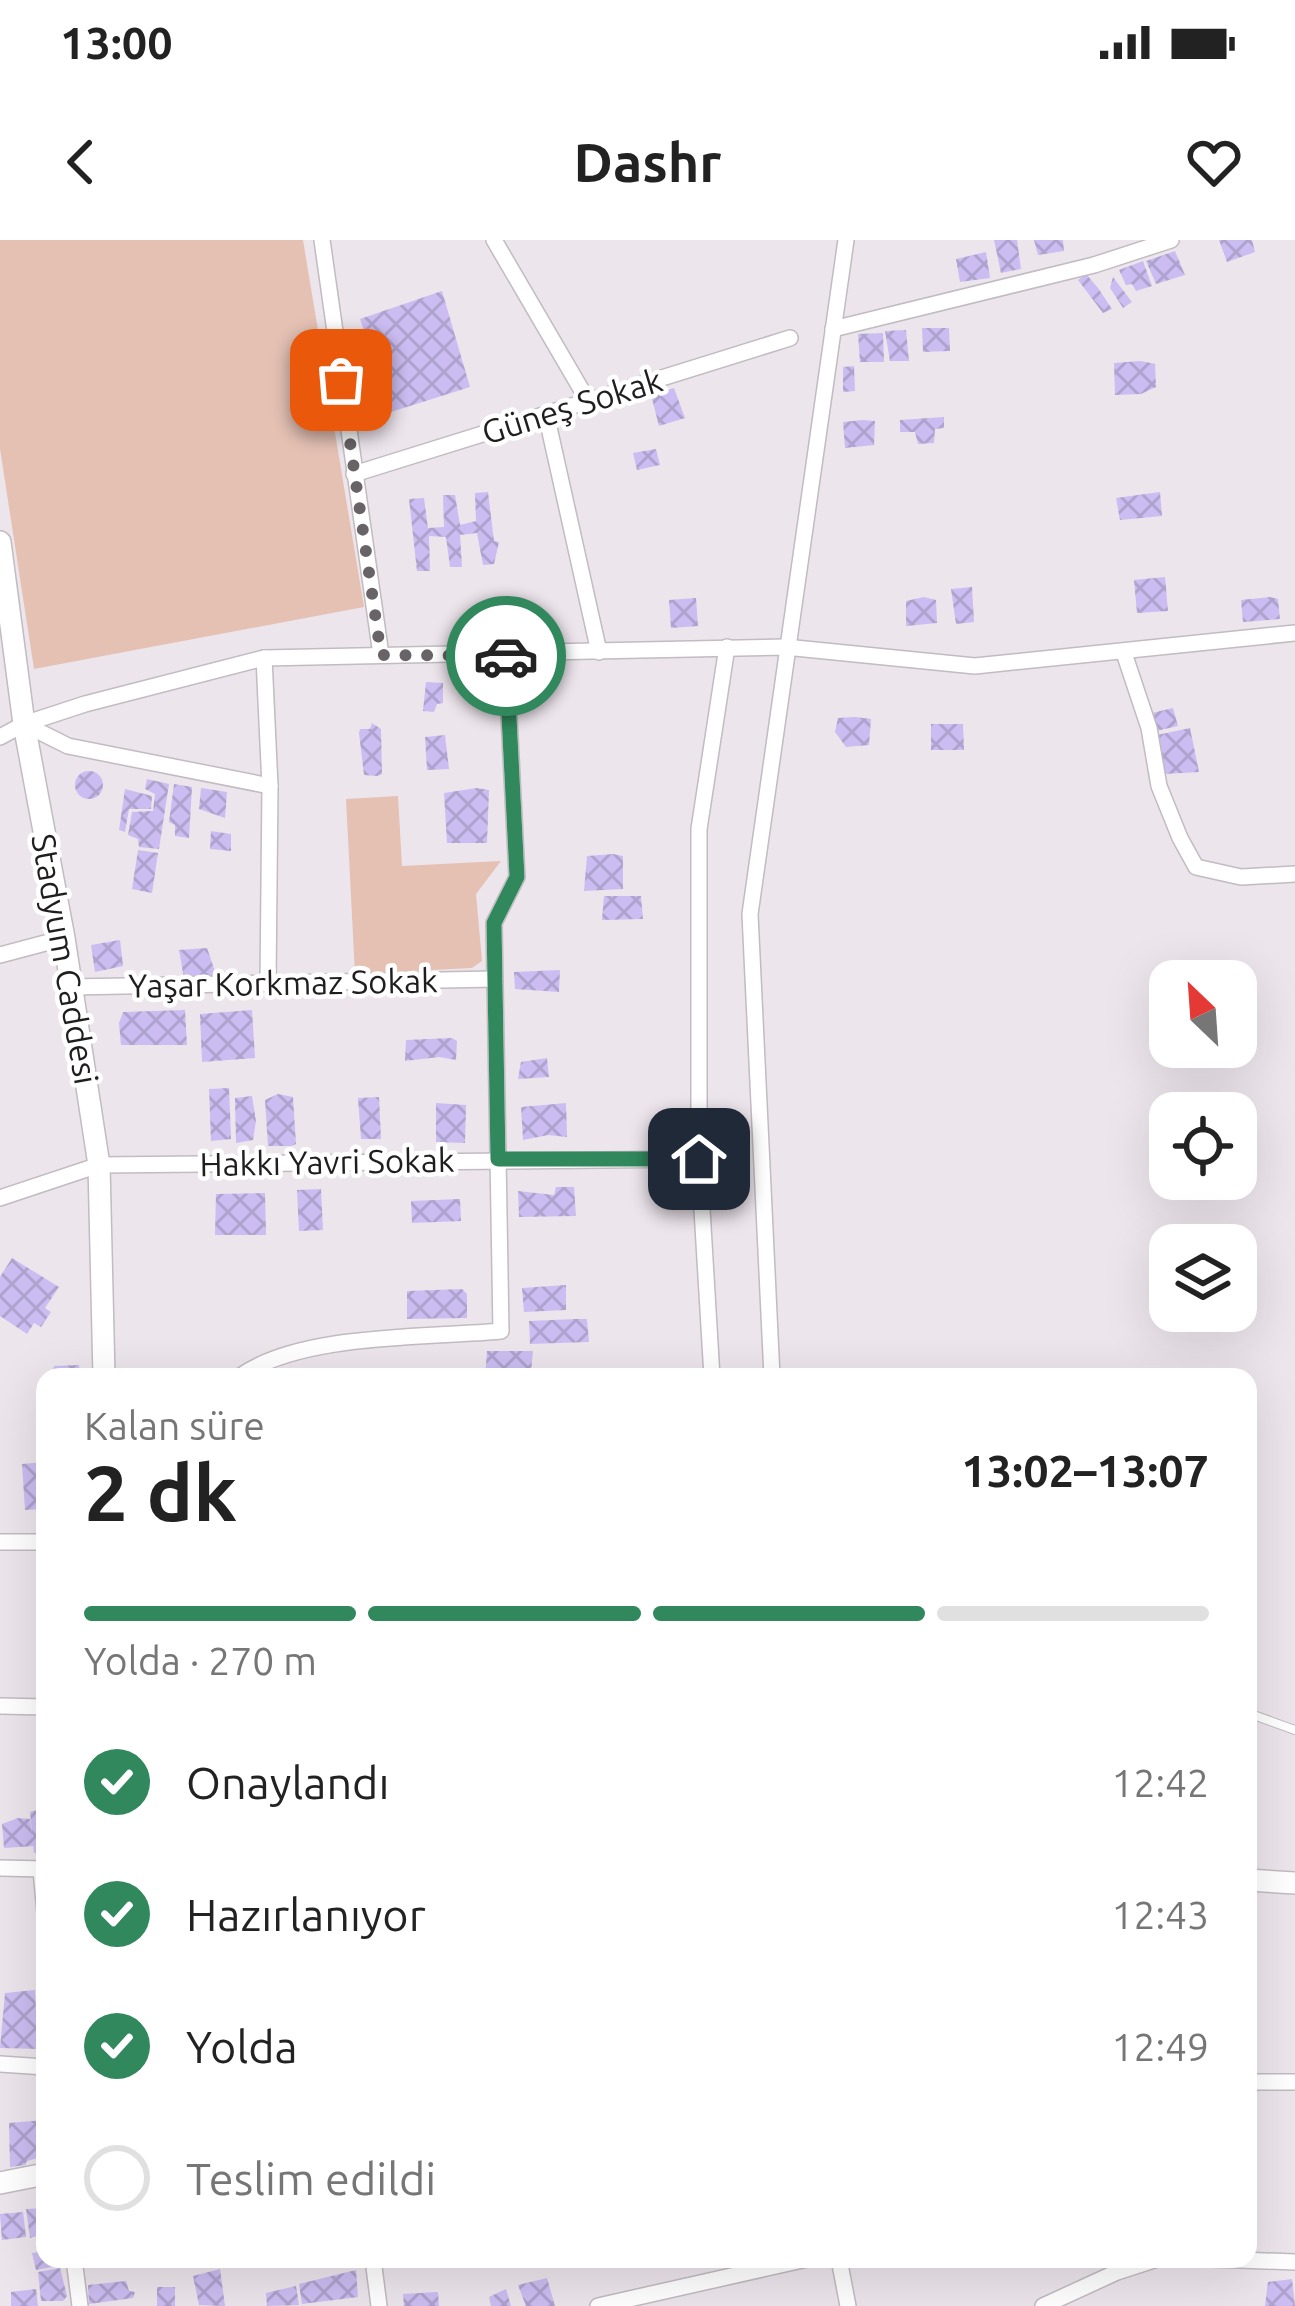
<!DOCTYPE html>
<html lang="tr">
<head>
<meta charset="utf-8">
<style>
  :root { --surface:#fff; --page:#f6f6f6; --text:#222; --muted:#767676; --line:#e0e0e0; --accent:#31885d }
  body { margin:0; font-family:Ubuntu,sans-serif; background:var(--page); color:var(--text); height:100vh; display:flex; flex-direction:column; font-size:45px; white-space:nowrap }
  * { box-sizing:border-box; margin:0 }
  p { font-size:39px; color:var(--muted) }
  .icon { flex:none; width:66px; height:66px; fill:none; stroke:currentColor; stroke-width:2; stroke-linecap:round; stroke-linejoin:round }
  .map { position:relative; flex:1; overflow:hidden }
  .panel { position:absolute; left:36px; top:1128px; width:1221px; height:900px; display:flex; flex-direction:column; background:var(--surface); border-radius:24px; box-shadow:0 12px 48px #0002 }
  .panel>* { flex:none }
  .needle { width:78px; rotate:335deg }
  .tools { position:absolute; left:1149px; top:720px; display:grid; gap:24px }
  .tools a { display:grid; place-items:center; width:108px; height:108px; border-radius:24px; background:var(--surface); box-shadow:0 12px 48px #0002; font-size:60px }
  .pin { position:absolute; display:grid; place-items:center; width:102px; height:102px; color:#fff; margin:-51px; border-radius:24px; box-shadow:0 6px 18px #0006 }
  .courier { position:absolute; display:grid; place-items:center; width:120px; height:120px; margin:-60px; border:9px solid #31885d; border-radius:50%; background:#fff; color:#222; box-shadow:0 3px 15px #0007 }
  .head em { font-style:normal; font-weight:700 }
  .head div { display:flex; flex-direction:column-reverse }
  .head { display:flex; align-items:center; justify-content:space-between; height:204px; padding:0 48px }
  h1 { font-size:78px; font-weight:700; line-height:90px }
  .bar { display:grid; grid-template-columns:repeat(4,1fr); gap:18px 12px; align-content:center; height:144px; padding:0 48px }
  .bar i { height:15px; border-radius:9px; background:var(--line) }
  .bar .current { background:var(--accent) }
  .bar p { grid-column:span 4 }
  ol { padding:0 48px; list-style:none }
  li { display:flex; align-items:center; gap:36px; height:132px }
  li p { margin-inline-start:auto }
  li .icon { padding:12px; border-radius:50%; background:var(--accent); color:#fff; stroke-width:4 }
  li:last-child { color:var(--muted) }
  li i { width:66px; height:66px; border:6px solid var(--line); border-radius:50% }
  .status { display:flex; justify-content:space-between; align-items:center; height:84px; padding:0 60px; background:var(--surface); direction:ltr }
  .status svg { height:33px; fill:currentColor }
  header { display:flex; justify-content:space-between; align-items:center; height:156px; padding:0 48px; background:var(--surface); font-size:54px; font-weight:700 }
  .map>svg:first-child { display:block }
  .green { fill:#e5c1b4 }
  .building { fill:url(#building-cross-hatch) }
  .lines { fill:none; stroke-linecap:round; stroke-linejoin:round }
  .lane-casing { stroke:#c2bbc1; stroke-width:10 }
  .street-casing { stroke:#c2bbc1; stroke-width:18 }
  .secondary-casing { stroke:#c2bbc1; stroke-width:24 }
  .lane { stroke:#fff; stroke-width:8 }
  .street { stroke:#fff; stroke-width:15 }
  .secondary { stroke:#fff; stroke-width:21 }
  .done { stroke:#686367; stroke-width:12; stroke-dasharray:0 21.6 }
  .route { stroke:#31885d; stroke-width:15 }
  .labels { text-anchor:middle; stroke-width:9; stroke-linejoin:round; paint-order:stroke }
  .street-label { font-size:33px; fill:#201d1f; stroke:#fff }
</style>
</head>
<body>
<div class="status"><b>13:00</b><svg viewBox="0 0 49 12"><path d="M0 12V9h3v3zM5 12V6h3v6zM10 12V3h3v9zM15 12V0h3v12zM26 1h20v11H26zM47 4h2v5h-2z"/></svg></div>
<header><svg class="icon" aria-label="back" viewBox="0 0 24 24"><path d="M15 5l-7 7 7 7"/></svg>Dashr<svg class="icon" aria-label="heart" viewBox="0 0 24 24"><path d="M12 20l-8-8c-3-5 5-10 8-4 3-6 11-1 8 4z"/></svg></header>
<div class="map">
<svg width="1295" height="2066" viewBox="0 0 1295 2066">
  <defs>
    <pattern id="building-cross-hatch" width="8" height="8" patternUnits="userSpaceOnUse" patternTransform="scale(3)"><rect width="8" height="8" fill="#cbbdf1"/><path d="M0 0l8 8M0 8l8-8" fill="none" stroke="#aea2ce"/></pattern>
  </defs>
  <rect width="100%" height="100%" fill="#ede5ec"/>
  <!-- green -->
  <g class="green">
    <polygon points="0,0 303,0 364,367 34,429 0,209"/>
    <polygon points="398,556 402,626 501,621 476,654 482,721 472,728 355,734 346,559"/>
  </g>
  <!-- building -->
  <g class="building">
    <polygon points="994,0 1017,0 1021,29 1001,33"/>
    <polygon points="1034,0 1063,0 1064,11 1038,15"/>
    <polygon points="1219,0 1252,0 1255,12 1227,22"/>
    <polygon points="1175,11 1185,35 1156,44 1146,21"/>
    <polygon points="986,12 990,38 960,42 956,19"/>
    <polygon points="1143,21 1152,46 1136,51 1132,44 1126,45 1119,30"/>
    <polygon points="1086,34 1098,48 1112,69 1103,73 1100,69 1078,40"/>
    <polygon points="1113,37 1132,62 1123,68 1110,48"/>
    <polygon points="442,51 470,147 391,172 360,79"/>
    <polygon points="922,88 949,88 950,111 923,112"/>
    <polygon points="906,90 909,121 890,121 885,91"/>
    <polygon points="883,93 884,122 860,122 858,94"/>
    <polygon points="1141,121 1155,124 1156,147 1141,154 1115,155 1114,123"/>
    <polygon points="854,126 855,151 843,152 843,127"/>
    <polygon points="674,148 685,178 659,186 651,155"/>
    <polygon points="944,177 944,188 935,189 934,203 918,204 915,192 900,192 900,180"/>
    <polygon points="863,180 875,181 874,205 845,208 843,182"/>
    <polygon points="656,209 660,225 637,230 633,213"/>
    <polygon points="488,252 494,301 499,302 494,324 483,325 477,293 460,295 462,327 450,327 446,297 429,296 430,331 417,331 409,259 424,258 428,288 444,287 443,255 455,255 460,285 476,281 475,253"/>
    <polygon points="1160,252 1162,276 1120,280 1116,258"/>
    <polygon points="1165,337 1168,371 1137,373 1134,340"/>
    <polygon points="972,347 974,382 956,384 951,349"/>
    <polygon points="924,357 936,360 937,383 906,386 906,361"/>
    <polygon points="1270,357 1278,359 1280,379 1243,382 1241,360"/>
    <polygon points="696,358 698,386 671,388 669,360"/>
    <polygon points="426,442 443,443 443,463 437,464 434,472 423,471"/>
    <polygon points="1173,468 1178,486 1156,491 1152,473"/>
    <polygon points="855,477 871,479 869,505 846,507 835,492 838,478"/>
    <polygon points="372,483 381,489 382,534 377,536 364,535 359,493 360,489 370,489"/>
    <polygon points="931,484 963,484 964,510 931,510"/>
    <polygon points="1190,488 1199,532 1165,534 1157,495"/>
    <polygon points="445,495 449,529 427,530 425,497"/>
    <circle cx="89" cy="545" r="14"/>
    <polygon points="147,539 169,544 159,609 139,607 138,599 128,595 132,572 153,571 155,554 145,549"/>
    <polygon points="174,544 192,547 189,598 175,596 175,585 169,582"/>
    <polygon points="201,548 227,552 225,578 199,569"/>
    <polygon points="477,548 489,550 487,603 447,603 444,553"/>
    <polygon points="125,549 152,556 151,569 129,569 125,592 119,590"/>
    <polygon points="211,591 231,594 231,611 210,609"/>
    <polygon points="138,610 158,613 152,653 132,649"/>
    <polygon points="613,614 623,616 623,649 584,651 587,616"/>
    <polygon points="604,656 641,656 643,679 602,680"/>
    <polygon points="120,700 123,726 95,732 91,705"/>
    <polygon points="207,708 217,737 184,739 179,710"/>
    <polygon points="560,730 559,752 515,749 514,732"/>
    <polygon points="185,770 187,805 121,805 119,783 123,772"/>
    <polygon points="252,770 255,818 202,822 200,774"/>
    <polygon points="452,798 457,801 456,820 439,817 405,821 406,800"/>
    <polygon points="547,818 549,837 518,839 521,822"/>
    <polygon points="229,848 231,899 211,901 209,849"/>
    <polygon points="278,854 293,857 296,904 291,906 268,906 265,860"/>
    <polygon points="252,856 256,881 253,900 236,903 235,858"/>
    <polygon points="379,857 381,899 361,899 358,858"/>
    <polygon points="436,863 466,865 465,903 436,902"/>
    <polygon points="566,863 567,897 548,895 523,900 521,867"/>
    <polygon points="556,947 574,947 576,976 519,977 518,951 554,955"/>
    <polygon points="321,949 323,990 299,991 297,950"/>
    <polygon points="265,953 266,995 215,995 216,954"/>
    <polygon points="460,959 461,981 412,983 411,961"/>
    <polygon points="12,1018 59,1047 45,1068 51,1072 41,1087 34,1083 27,1094 0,1076 0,1037"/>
    <polygon points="566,1045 566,1070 524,1072 522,1048"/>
    <polygon points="462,1049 467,1054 467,1078 407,1079 407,1051"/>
    <polygon points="575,1079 587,1079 589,1102 530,1104 529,1081"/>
    <polygon points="487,1111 533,1111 531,1132 514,1137 485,1137"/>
    <polygon points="79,1125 80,1137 51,1137 54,1126"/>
    <polygon points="45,1222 45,1269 25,1270 22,1224"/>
    <polygon points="45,1568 45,1613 34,1613 30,1572"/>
    <polygon points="18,1578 30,1579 34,1606 4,1608 2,1584"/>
    <polygon points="35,1750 38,1809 0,1808 5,1753"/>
    <polygon points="44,1880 42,1917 27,1921 25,1925 10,1927 9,1883"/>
    <polygon points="45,1968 45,1994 30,1998 26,1969"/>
    <polygon points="23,1972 26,1997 2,2000 0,1974"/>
    <polygon points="45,2011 45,2019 60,2019 62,2025 36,2030 32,2013"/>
    <polygon points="60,2028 67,2056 63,2061 41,2061 38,2032"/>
    <polygon points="220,2029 225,2066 199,2065 193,2036"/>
    <polygon points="356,2030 358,2057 302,2064 299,2044"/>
    <polygon points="547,2038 555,2066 526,2066 518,2045"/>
    <polygon points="1292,2039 1295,2066 1265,2066 1268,2042"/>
    <polygon points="126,2041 129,2051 135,2052 133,2058 89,2064 88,2045"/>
    <polygon points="296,2046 299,2065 267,2066 266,2053"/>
    <rect x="157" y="2047" width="18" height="19"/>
    <polygon points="36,2049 38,2066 11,2066 11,2052"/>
    <polygon points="506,2049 511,2066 491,2066 489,2057"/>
    <polygon points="438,2052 439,2066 404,2066 403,2054"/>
  </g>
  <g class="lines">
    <!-- lane casing -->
    <g class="lane-casing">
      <polyline id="lane" points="1248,1473 1295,1490"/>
    </g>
    <!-- street casing -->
    <g class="street-casing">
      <g id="street">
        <polyline points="322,0 381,415"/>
        <polyline points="494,0 588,161"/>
        <polyline points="833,89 1094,25 1171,0"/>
        <polyline points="546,174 599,412"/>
        <polyline points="354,234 790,98"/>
        <polyline points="1124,413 1149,488 1159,546 1180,598 1196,627 1241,637 1295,634"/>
        <polyline points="264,418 270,546 268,742"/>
        <polyline points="24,484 68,506 270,546"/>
        <polyline points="0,497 24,484 85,464 264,418 785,407 975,426 1295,393"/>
        <polyline points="0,715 64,698"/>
        <polyline points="71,747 495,739"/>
        <polyline points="0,958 99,925 699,919"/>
        <path d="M239,1137C300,1093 426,1098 501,1091L494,683L517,637L506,416"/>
        <polyline points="712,1137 699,919 699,589 727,407"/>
        <polyline points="772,1137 750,674 846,0"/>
        <polyline points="0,1302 45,1302"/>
        <polyline points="0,1466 45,1467"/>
        <polyline points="0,1628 45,1629"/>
        <polyline points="41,1630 45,1673"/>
        <polyline points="0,1824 45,1827"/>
        <polyline points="1248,1842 1295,1842"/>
        <polyline points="74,2019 80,2066"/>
        <polyline points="373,2019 379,2066"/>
        <polyline points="839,2019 848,2066"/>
        <polyline points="1212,2019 1295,2022"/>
        <polyline points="598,2066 807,2019"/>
        <polyline points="1043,2066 1117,2032 1157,2019"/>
      </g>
    </g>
    <!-- secondary casing -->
    <g class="secondary-casing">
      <g id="secondary">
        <polyline points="0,302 24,484 64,698 99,925 104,1137"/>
        <polyline points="1248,1640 1295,1643"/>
        <polyline points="0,1943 45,1934"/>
      </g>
    </g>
    <!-- lane -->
    <use href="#lane" class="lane"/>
    <!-- street -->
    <use href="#street" class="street"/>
    <!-- secondary -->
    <use href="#secondary" class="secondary"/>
  </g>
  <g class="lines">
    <!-- done -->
    <polyline class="done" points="341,140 381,415 506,416"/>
    <!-- route -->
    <polyline class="route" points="506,416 517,637 494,683 498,919 699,919"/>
  </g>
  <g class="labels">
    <!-- street labels -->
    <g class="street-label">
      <text transform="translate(572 166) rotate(-17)" y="12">Güneş Sokak</text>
      <text transform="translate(65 719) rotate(80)" y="12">Stadyum Caddesi</text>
      <text transform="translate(283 743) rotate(-1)" y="12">Yaşar Korkmaz Sokak</text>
      <text transform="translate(327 922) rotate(-1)" y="12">Hakkı Yavri Sokak</text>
    </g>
  </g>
</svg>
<div class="tools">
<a><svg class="needle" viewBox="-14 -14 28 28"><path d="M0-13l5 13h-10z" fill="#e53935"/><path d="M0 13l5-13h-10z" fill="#767676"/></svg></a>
<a><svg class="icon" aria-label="locate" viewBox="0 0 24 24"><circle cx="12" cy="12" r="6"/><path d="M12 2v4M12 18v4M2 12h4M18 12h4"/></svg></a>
<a><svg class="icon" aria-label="layers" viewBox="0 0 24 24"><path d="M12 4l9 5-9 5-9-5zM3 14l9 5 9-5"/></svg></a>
</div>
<div class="pin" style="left:341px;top:140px;background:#ea580c"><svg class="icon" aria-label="bag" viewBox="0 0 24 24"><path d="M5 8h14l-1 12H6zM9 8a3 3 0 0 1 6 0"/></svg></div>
<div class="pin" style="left:699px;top:919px;background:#1f2937"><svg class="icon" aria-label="home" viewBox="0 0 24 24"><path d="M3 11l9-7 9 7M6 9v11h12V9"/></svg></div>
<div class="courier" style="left:506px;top:416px"><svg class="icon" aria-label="car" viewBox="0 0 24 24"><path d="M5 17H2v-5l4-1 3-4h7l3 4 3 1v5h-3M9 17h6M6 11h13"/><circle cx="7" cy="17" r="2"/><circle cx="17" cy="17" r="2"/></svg></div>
<section class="panel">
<div class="head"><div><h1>2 dk</h1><p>Kalan süre</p></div><em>13:02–13:07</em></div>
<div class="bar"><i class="current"></i><i class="current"></i><i class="current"></i><i></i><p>Yolda · 270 m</p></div>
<ol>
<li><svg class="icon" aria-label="check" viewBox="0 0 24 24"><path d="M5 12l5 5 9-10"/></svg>Onaylandı<p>12:42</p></li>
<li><svg class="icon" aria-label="check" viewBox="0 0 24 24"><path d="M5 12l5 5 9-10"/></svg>Hazırlanıyor<p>12:43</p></li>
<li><svg class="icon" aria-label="check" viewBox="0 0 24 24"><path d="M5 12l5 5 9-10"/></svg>Yolda<p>12:49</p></li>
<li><i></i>Teslim edildi</li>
</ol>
</section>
</div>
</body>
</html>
